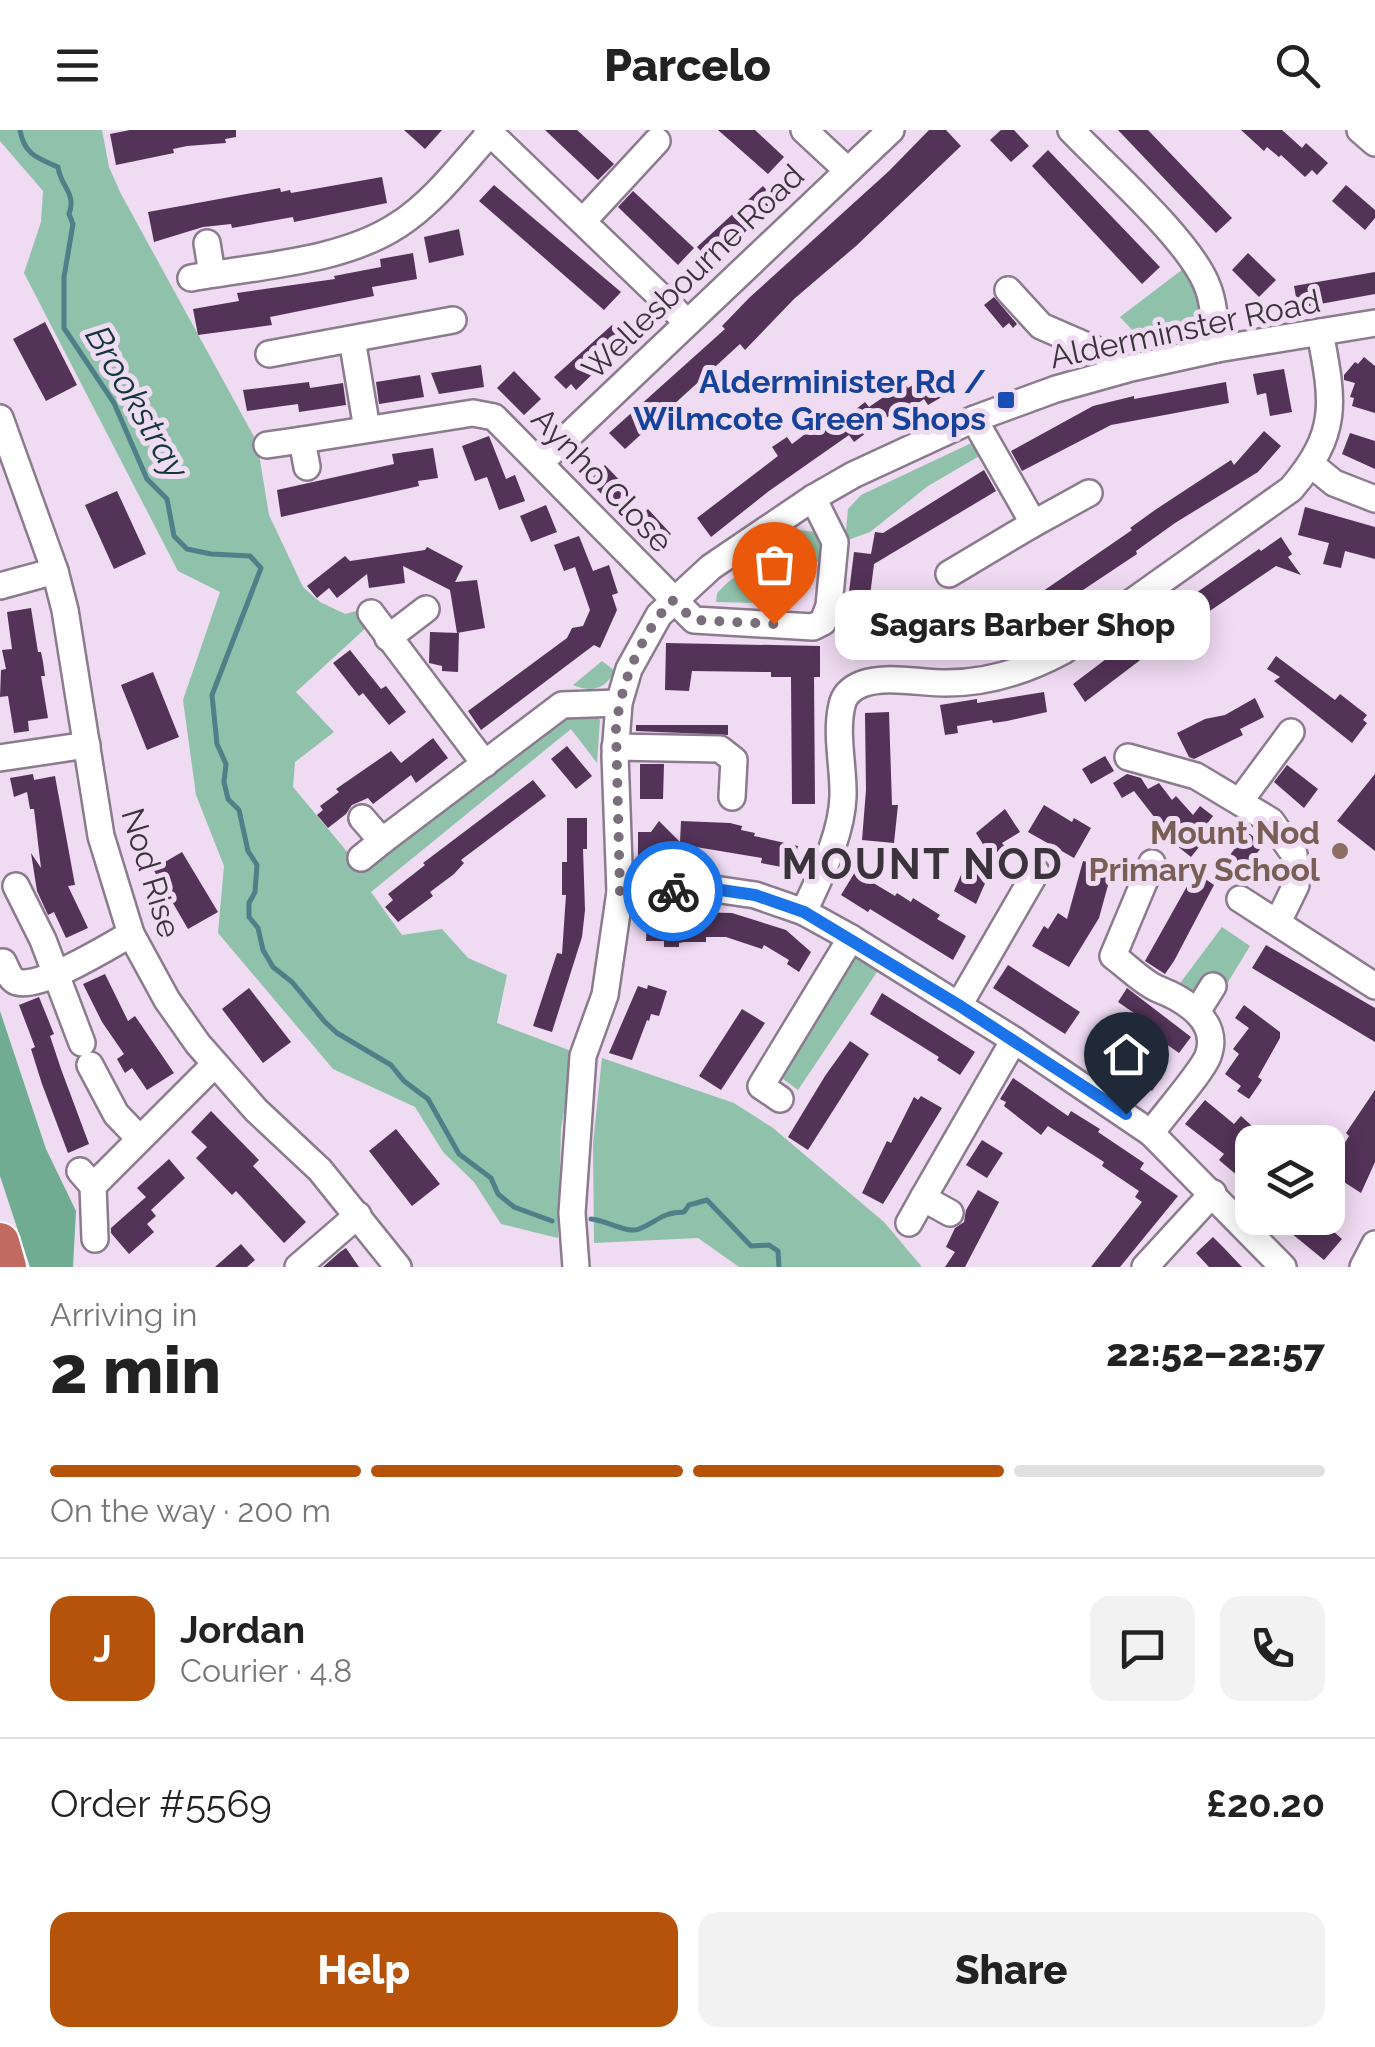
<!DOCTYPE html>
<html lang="en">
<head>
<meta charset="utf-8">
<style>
  :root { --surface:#fff; --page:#f2f2f2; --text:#222; --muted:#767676; --line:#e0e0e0; --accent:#b45309 }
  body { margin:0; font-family:Raleway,sans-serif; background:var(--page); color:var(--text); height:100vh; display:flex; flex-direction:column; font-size:38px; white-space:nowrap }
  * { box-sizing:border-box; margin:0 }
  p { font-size:32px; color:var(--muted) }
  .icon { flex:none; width:55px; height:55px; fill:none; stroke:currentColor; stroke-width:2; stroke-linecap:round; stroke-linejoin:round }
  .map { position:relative; height:1137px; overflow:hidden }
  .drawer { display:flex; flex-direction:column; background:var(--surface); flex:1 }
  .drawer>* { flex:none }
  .fabs { position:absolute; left:1235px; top:995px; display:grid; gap:20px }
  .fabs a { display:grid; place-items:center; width:110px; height:110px; border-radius:20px; background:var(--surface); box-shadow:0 5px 25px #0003; font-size:50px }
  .pin { position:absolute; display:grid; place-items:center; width:85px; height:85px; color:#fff; margin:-102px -42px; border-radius:50% 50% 50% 0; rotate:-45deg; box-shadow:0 0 10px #0007 }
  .pin .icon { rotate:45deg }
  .courier { position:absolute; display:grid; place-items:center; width:100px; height:100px; margin:-50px; border:8px solid #1a73e8; border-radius:50%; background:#fff; color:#222; box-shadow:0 2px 12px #0007 }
  .bubble { position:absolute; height:70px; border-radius:20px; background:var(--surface); box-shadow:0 5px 25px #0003; font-size:32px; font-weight:800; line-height:70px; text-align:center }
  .summary em { font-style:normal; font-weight:800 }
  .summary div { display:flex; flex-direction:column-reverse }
  .summary { display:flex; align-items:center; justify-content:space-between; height:170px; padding:0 50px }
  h1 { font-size:65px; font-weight:800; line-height:75px }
  .bar { display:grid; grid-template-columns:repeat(4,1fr); gap:15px 10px; align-content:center; height:120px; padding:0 50px }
  .bar i { height:12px; border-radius:8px; background:var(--line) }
  .bar .current { background:var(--accent) }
  .bar p { grid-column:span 4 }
  .line { display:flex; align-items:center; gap:25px; padding:0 50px; border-top:2px solid var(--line) }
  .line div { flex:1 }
  .round { display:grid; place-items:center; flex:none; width:105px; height:105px; border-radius:20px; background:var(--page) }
  .primary-button { display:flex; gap:20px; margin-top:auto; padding:20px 50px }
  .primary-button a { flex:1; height:115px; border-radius:20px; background:var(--accent); color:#fff; font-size:40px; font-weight:800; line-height:115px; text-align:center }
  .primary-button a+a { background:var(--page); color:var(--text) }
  header { display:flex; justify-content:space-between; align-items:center; height:130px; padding:0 50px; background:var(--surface); font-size:45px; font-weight:800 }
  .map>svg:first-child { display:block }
  .green { fill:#90c1aa }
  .forest { fill:#70ac91 }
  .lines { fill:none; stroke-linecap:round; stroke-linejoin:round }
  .stream { stroke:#4f7f88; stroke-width:5 }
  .building { fill:#533358 }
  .minor-casing { stroke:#8c7a8f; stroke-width:30 }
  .highway-casing { stroke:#fff; stroke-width:42 }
  .minor { stroke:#fff; stroke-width:25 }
  .highway { stroke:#c06a61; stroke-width:38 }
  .done { stroke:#7a6e7c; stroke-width:10; stroke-dasharray:0 18 }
  .route { stroke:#1a73e8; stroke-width:12 }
  .transit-dot { fill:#1a4fb4; stroke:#efdbf2; stroke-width:4 }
  .education-dot { fill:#8d6e63; stroke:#efdbf2; stroke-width:4 }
  .labels { text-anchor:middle; stroke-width:10; stroke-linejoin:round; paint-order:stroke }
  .street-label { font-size:32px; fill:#3b333c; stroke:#efdbf2 }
  .transit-label { font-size:32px; font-weight:bold; fill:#164399; stroke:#efdbf2; text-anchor:end }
  .education-label { font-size:32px; font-weight:bold; fill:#785e54; stroke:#efdbf2; text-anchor:end }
  .water-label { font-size:35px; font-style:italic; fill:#12363a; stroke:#efdbf2 }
  .district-label { font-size:42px; font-weight:bold; letter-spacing:2.5px; fill:#3b333c; stroke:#efdbf2 }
</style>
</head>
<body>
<header><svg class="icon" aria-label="menu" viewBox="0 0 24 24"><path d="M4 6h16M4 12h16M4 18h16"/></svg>Parcelo<svg class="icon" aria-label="search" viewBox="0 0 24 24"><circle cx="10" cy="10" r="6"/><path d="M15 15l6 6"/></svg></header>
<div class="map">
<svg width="1375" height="1137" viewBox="0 0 1375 1137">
  <rect width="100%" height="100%" fill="#efdbf2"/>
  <!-- green -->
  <g class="green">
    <polygon points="0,0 102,0 109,37 121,64 257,312 269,385 303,457 320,472 345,484 363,479 368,496 296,562 334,602 295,632 293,657 359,736 559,583 596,585 600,590 597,633 571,599 371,762 402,805 442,799 468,828 507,845 497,893 574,922 561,999 558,1108 501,1094 474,1052 443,1022 415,977 333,939 218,803 224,736 196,665 183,570 220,462 178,441 24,143 41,92 43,61 0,11"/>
    <path d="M1183,139C1196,162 1213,193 1189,214L1153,222L1120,187Z"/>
    <polygon points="980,309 988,321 928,356 870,402 845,411 848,379 861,365"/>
    <path d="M799,400L816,402C835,426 812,439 791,448V474L716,472L717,463L727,453Z"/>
    <path d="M602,531L615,541C605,559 592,563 573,555Z"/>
    <polygon points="1222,797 1250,816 1225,857 1194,862 1178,856"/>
    <polygon points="861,828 879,839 798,960 783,949 781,941 851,829"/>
    <polygon points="602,928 734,973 773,998 884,1092 922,1137 739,1137 698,1108 594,1113 593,1014"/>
  </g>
  <!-- forest -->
  <polygon class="forest" points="0,881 46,1019 76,1081 73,1137 30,1137 0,1046"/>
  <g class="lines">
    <!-- stream -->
    <g class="stream">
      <path d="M20,0C24,24 37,28 58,37C60,56 77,63 69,84L73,94L64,147V198L114,273L147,349L167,369L174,406L187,419L211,424L250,426L261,438L212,565L217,614L226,634L224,652L228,669L239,680L248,721L257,735L255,762L249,773V787L258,798L263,820L273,837L292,852L325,892L337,903L391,935L404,951L428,969L459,1024L491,1048L498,1064L514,1077L552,1091"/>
      <path d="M591,1089C605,1090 628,1104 639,1099C657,1092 662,1082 684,1082L689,1075L707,1070L751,1116L769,1115L778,1121L779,1137"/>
    </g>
  </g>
  <!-- building -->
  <g class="building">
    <polygon points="130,0 236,0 236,7 225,9 226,13 187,16 173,19 174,23 116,35 110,4"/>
    <polygon points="404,0 442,0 425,19"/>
    <polygon points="545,0 577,0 614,34 598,50"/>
    <polygon points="718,0 755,0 784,27 768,44"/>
    <polygon points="929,0 946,0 961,16 856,116 794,169 745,220 740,214 625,319 609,303 725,199 722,196 749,168 889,41"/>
    <polygon points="1001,0 1014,0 1029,16 1011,32 990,10"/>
    <polygon points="1118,0 1148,0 1232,88 1216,103"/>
    <polygon points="1241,0 1282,0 1302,18 1306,13 1328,33 1317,45 1312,40 1305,47 1281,25 1279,27 1267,17 1264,21"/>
    <polygon points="1048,20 1160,137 1142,154 1032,36"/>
    <polygon points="382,47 387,73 294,92 293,87 232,98 231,94 203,97 154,112 148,82 280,58 281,62 290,60 291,63"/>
    <polygon points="494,55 621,162 604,180 479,71"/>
    <polygon points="1346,55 1375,80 1375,88 1365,100 1332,71"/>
    <polygon points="763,56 777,72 712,133 697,117"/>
    <polygon points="633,61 694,118 678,135 618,77"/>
    <polygon points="459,99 464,125 429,133 424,107"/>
    <polygon points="413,123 417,149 372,157 374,166 270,187 272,195 198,205 193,179 239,171 237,163 335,149 334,146 381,137 380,129"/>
    <polygon points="1248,123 1276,150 1259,167 1232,140"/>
    <polygon points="1375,142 1375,164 1298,178 1294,156"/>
    <polygon points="994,167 1017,194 1013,198 1009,193 1003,198 984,175"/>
    <polygon points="45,192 77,255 46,271 13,209"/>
    <polygon points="612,195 627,211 576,260 571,254 566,259 554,247"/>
    <polygon points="1364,227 1375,236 1375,283 1352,276 1354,268 1350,267 1355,253 1344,250 1344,245 1355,232 1358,234"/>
    <polygon points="481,235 484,257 439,264 431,243"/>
    <polygon points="1284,239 1292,282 1270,286 1266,263 1257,265 1253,244"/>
    <polygon points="514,241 541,269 524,285 497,258"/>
    <polygon points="935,241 942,251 946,248 954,260 928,275 924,269 894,290 890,285 854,312 849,305 769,361 711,407 697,388 778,326 772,317 787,307 792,314 825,289 832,298 865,272 869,277 904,253 908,258"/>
    <polygon points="420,245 424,267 379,274 376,252"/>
    <polygon points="309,252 310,258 343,253 346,275 299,282 298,274 247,281 243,260"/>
    <polygon points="1226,252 1229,273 1111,295 1022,341 1011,321 1093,276 1134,266 1134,269"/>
    <polygon points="1264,301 1281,316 1258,342 1175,393 1136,421 1137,424 1038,490 977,514 904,518 903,496 977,490 1033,468 1132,400 1130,398 1155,380 1231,330 1234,335"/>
    <polygon points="1350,303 1375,311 1375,339 1342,324"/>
    <polygon points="489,306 506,349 515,345 525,371 499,380 487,347 475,351 462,316"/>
    <polygon points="433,318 438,348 418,351 419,356 281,387 277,360 394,334 392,324"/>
    <polygon points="605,335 629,360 612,375 589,351"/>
    <polygon points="984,340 996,361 874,434 869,474 876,475 872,514 850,512 855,463 849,462 854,422 871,424 875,402 883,403"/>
    <polygon points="117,361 146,424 114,439 85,375"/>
    <polygon points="546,375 557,402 531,412 520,386"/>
    <polygon points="1305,377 1375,397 1375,429 1345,421 1341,438 1323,434 1329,413 1298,405"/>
    <polygon points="648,379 671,404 655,419 632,394"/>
    <polygon points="579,406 593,441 609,435 618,463 612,465 617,480 600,518 594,515 481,600 468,581 567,508 572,498 583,496 590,480 575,437 564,441 554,415"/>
    <polygon points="1281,407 1292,424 1288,427 1301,445 1276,436 1164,512 1085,572 1073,554 1163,486 1259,419 1261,421"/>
    <polygon points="427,417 463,436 455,452 477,450 485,498 457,503 450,460 403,436 405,453 369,458 367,444 337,468 329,458 317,468 307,456 345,426 350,431 425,420"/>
    <polygon points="31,478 38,522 41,522 43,532 45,546 41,546 48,588 28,591 29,601 14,603 8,566 0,567 1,540 6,539 2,520 12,519 7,482"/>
    <polygon points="430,502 459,503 458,542 442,541 442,536 429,533"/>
    <polygon points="666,513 820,516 820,547 814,547 815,674 792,674 791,547 771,547 771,542 692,541 689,561 665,560"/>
    <polygon points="350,520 381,559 386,556 406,582 389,595 363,563 359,566 333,533"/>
    <polygon points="1276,526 1335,570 1340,564 1367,585 1363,590 1367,593 1352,613 1274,551 1280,547 1267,539"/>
    <polygon points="153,542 179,607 147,620 121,555"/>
    <polygon points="1044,562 1047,582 1007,591 993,593 992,590 957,596 958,603 945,605 940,575 977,569 977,573"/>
    <polygon points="1255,568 1264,587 1240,599 1243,605 1194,629 1189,627 1177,603 1205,589 1225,585"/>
    <polygon points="889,582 892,675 898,675 894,713 862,710 866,660 865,583"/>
    <polygon points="636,595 728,595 728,605 636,601"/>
    <polygon points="433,608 448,628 416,653 411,645 373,674 368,668 352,675 346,684 328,698 317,685 323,680 320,676 339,662 336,659 391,621 401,633"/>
    <polygon points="567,616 592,646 576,659 551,629"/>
    <polygon points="1105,626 1114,641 1091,654 1082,639"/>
    <polygon points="640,634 664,634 663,669 640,669"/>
    <polygon points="1287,635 1318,659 1304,678 1274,652"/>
    <polygon points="33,644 34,650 55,646 75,755 68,756 88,798 66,808 54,782 48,785 37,761 31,723 41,738 34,679 30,679 27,662 14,667 10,648"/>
    <polygon points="1127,644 1141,648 1148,659 1159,653 1172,670 1176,666 1193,685 1200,676 1213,686 1197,707 1203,712 1191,727 1176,715 1134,661 1122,668 1113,653"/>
    <polygon points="1375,644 1375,721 1337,691"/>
    <polygon points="533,650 546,666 461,730 464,733 454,744 430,762 433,766 398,792 385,777 393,770 388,764 425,735 423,733"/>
    <polygon points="1044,675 1072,692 1074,688 1091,698 1074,728 1028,702"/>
    <polygon points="1005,679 1020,702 1002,713 1005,717 991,727 976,703"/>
    <polygon points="567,688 587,688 587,719 583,719 585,780 582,807 552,902 533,896 557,823 562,824 566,765 562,765 562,732 567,732"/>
    <polygon points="659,691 680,712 681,691 730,693 742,696 741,700 755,703 754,706 798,716 792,739 761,733 762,728 696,717 696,721 668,720 655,723 655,726 638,726 638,702 651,702"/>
    <polygon points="1247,702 1264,714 1243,741 1227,729"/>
    <polygon points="182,722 218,782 188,799 153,739"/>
    <polygon points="968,729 990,742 976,774 954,761"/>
    <polygon points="1083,731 1113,737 1099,788 1069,837 1032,816 1044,796 1048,799 1058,783 1067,789"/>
    <polygon points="855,742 895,766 897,763 911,772 913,768 940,785 937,789 966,806 953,830 870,779 868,782 841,765"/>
    <polygon points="1195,742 1214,755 1174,831 1165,844 1145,831"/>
    <polygon points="690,782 732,783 786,800 811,822 799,842 787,834 789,830 764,815 762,819 726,807 706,807 706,812 684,812 679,813 679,817 664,817 664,811 646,811 647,787 690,788"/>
    <polygon points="1266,815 1375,878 1375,912 1252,838"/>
    <polygon points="1008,835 1080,882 1065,904 993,858"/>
    <polygon points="105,844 128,891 135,886 174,943 147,960 132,938 125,943 117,929 124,924 102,892 83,854"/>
    <polygon points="648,855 667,861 659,886 651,884 649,891 647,890 632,930 609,923 638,856 647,859"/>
    <polygon points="249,858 291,912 263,933 222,879"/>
    <polygon points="1127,858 1191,907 1179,923 1149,902 1153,896 1118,872"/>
    <polygon points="882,863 975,922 960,945 937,930 939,927 870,884"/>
    <polygon points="39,867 54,904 50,906 61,939 89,1014 68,1023 42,954 31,919 35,917 19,875"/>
    <polygon points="1244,875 1280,902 1280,908 1258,947 1262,950 1249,969 1237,961 1241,956 1225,944 1239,924 1233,919 1249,898 1235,888"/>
    <polygon points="742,879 765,893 721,960 699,946"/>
    <polygon points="1099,905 1138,934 1141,930 1163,945 1152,961 1115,936 1112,940 1086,921"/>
    <polygon points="850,911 869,924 808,1020 788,1007 825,946"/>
    <polygon points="1013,948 1068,986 1071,981 1100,999 1098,1002 1144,1033 1140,1039 1178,1066 1120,1137 1091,1137 1142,1072 1135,1067 1139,1061 1102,1036 1104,1032 1048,996 1041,1005 1004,976 1006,972 1000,969"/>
    <polygon points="1375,960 1375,1032 1361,1063 1344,1052 1341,1057 1328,1049 1333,1041 1329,1038 1349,1006 1346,1003"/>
    <polygon points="921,966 942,978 883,1074 862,1063 887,1011 891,1013 914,967 918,970"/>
    <polygon points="1205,970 1234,994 1241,986 1252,996 1252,1058 1219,1030 1224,1024 1185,994"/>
    <polygon points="211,981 259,1030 253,1036 306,1092 284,1113 236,1061 232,1065 196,1028 207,1017 191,1002"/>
    <polygon points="396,999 440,1054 412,1076 369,1021"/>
    <polygon points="982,1010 1003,1023 987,1048 966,1035"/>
    <polygon points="169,1029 185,1048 151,1080 156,1086 147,1094 154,1102 129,1124 111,1103 111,1098 146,1067 137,1058"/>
    <polygon points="978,1060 999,1072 965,1137 945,1137 955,1122 946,1117 955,1098 964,1092 966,1080"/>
    <polygon points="1280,1088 1318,1088 1342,1109 1324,1130 1291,1103 1294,1099"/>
    <polygon points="1213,1107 1224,1118 1242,1137 1209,1137 1196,1123"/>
    <polygon points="241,1114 255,1130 247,1137 215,1137"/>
    <polygon points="346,1118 359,1137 323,1137 340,1122"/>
  </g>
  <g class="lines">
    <!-- minor casing -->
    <g class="minor-casing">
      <g id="minor">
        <polyline points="487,0 687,192"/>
        <polyline points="804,0 847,40"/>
        <path d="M1071,0C1107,38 1192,112 1208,158C1215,176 1215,200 1217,219"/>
        <polyline points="1360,0 1375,13"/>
        <polyline points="583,91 657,11"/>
        <polyline points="207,113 212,144"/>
        <path d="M191,148C257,136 342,132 398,95C434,72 462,34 490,3"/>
        <polyline points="1008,160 1041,196 1103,223 1123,240"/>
        <polyline points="352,209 367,299"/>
        <polyline points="269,224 453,190"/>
        <polyline points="0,288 55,441 65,480 101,706 131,804 167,870 198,914 256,980 320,1040 398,1137"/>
        <polyline points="267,315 302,310"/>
        <polyline points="541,332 891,0"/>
        <polyline points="1312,335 1334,353 1375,369"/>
        <polyline points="307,337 302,310 473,283 494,287 694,490 813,497 823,492 829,476 835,412 813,368"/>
        <polyline points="1031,395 1089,363"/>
        <polyline points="949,444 1031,395 1031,389 974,289"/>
        <polyline points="0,456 55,441"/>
        <polyline points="371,483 485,634"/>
        <polyline points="388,508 426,479"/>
        <polyline points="615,617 720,619 734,630 732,667"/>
        <polyline points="1128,627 1196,646 1271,691 1294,724 1296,755 1278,792"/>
        <polyline points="0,628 87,615"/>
        <polyline points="1240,671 1291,602"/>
        <polyline points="362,688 382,711 562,575 619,573"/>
        <polyline points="361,728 382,711"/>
        <polyline points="16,756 43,810 82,913"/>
        <polyline points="620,762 721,760 755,765 804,782 851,808 1014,910 1151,1003 1283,1137"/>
        <polyline points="1240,769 1375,856"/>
        <path d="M804,782C820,745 841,709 843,667C844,638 835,604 842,575C844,565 852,558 862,554C886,545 920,553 946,553C987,553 1026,541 1063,521L1291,359C1340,302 1333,271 1320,202"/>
        <path d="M3,832C7,839 9,849 17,852C42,859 109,816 131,804"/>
        <polyline points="959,875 1036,742"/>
        <polyline points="1198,880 1213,856"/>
        <polyline points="90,935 116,984 139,1008"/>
        <polyline points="780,969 761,956 851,808"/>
        <path d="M1151,1003C1163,986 1202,942 1208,926C1221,891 1184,869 1158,859C1143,853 1127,836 1113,826L1152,733"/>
        <polyline points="80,1041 93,1056 215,934"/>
        <polyline points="93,1056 95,1109"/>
        <polyline points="950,1083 923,1068 1014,910"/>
        <polyline points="909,1093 923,1068"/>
        <polyline points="298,1137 358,1085"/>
        <polyline points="576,1137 572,1083 583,926 605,865 620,762 615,625 619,573 629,539 659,485 711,437 813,368 853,345 974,289 1056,259 1131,238 1217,219 1375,193"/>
        <polyline points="1145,1137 1213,1063"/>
        <polyline points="1363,1137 1375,1114"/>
      </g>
    </g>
    <!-- highway casing -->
    <g class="highway-casing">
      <polyline id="highway" points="0,1112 7,1137"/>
    </g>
    <!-- minor -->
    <use href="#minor" class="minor"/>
    <!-- highway -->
    <use href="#highway" class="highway"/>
  </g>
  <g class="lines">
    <!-- done -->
    <path class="done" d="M673,761L620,762L616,599C621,551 640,507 672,470L694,490L774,494"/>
    <!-- route -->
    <polyline class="route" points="673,761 721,760 755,765 804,782 960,876 1126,984"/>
  </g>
  <!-- markers -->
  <rect class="transit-dot" x="996" y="260" width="20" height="20" rx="5"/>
  <circle class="education-dot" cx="1340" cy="721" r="10"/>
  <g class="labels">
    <!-- street labels -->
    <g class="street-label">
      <text transform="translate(693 142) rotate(-44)" y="11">Wellesbourne Road</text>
      <text transform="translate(1185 199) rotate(-12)" y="11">Alderminster Road</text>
      <text transform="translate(602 350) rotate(46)" y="11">Aynho Close</text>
      <text transform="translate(151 743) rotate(73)" y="11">Nod Rise</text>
    </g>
    <!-- transit labels -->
    <g class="transit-label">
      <text x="986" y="263">Alderminister Rd /<tspan x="986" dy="37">Wilmcote Green Shops</tspan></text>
    </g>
    <!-- education labels -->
    <g class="education-label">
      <text x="1320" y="714">Mount Nod<tspan x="1320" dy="37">Primary School</tspan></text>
    </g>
    <!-- water labels -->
    <g class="water-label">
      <text transform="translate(137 272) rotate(60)" y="12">Brookstray</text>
    </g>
    <!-- district labels -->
    <g class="district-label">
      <text x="923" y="749">MOUNT NOD</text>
    </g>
  </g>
</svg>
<div class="fabs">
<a><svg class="icon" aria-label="layers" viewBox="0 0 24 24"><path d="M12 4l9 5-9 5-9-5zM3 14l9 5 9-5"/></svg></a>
</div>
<div class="pin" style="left:774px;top:494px;background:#ea580c"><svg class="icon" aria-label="bag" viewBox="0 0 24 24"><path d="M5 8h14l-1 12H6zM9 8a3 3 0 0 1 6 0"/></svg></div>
<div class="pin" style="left:1126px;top:984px;background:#1f2937"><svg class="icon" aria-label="home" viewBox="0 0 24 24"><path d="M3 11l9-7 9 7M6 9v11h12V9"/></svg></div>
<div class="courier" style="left:673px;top:761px"><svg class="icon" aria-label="bike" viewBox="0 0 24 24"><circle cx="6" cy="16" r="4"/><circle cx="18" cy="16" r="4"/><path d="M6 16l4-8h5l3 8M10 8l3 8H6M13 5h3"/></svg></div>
<div class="bubble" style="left:835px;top:460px;width:375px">Sagars Barber Shop</div>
</div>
<section class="drawer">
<div class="summary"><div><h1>2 min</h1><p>Arriving in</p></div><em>22:52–22:57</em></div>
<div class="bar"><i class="current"></i><i class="current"></i><i class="current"></i><i></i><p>On the way · 200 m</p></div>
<div class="line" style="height:180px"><b class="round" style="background:var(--accent);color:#fff">J</b><div><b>Jordan</b><p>Courier · 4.8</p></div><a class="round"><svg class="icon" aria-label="chat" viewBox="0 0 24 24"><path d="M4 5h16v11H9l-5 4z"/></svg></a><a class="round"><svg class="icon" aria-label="phone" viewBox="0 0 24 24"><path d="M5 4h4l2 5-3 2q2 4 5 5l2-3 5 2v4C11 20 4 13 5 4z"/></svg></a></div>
<div class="line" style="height:130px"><div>Order #5569</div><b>£20.20</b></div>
<div class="primary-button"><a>Help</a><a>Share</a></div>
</section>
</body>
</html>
